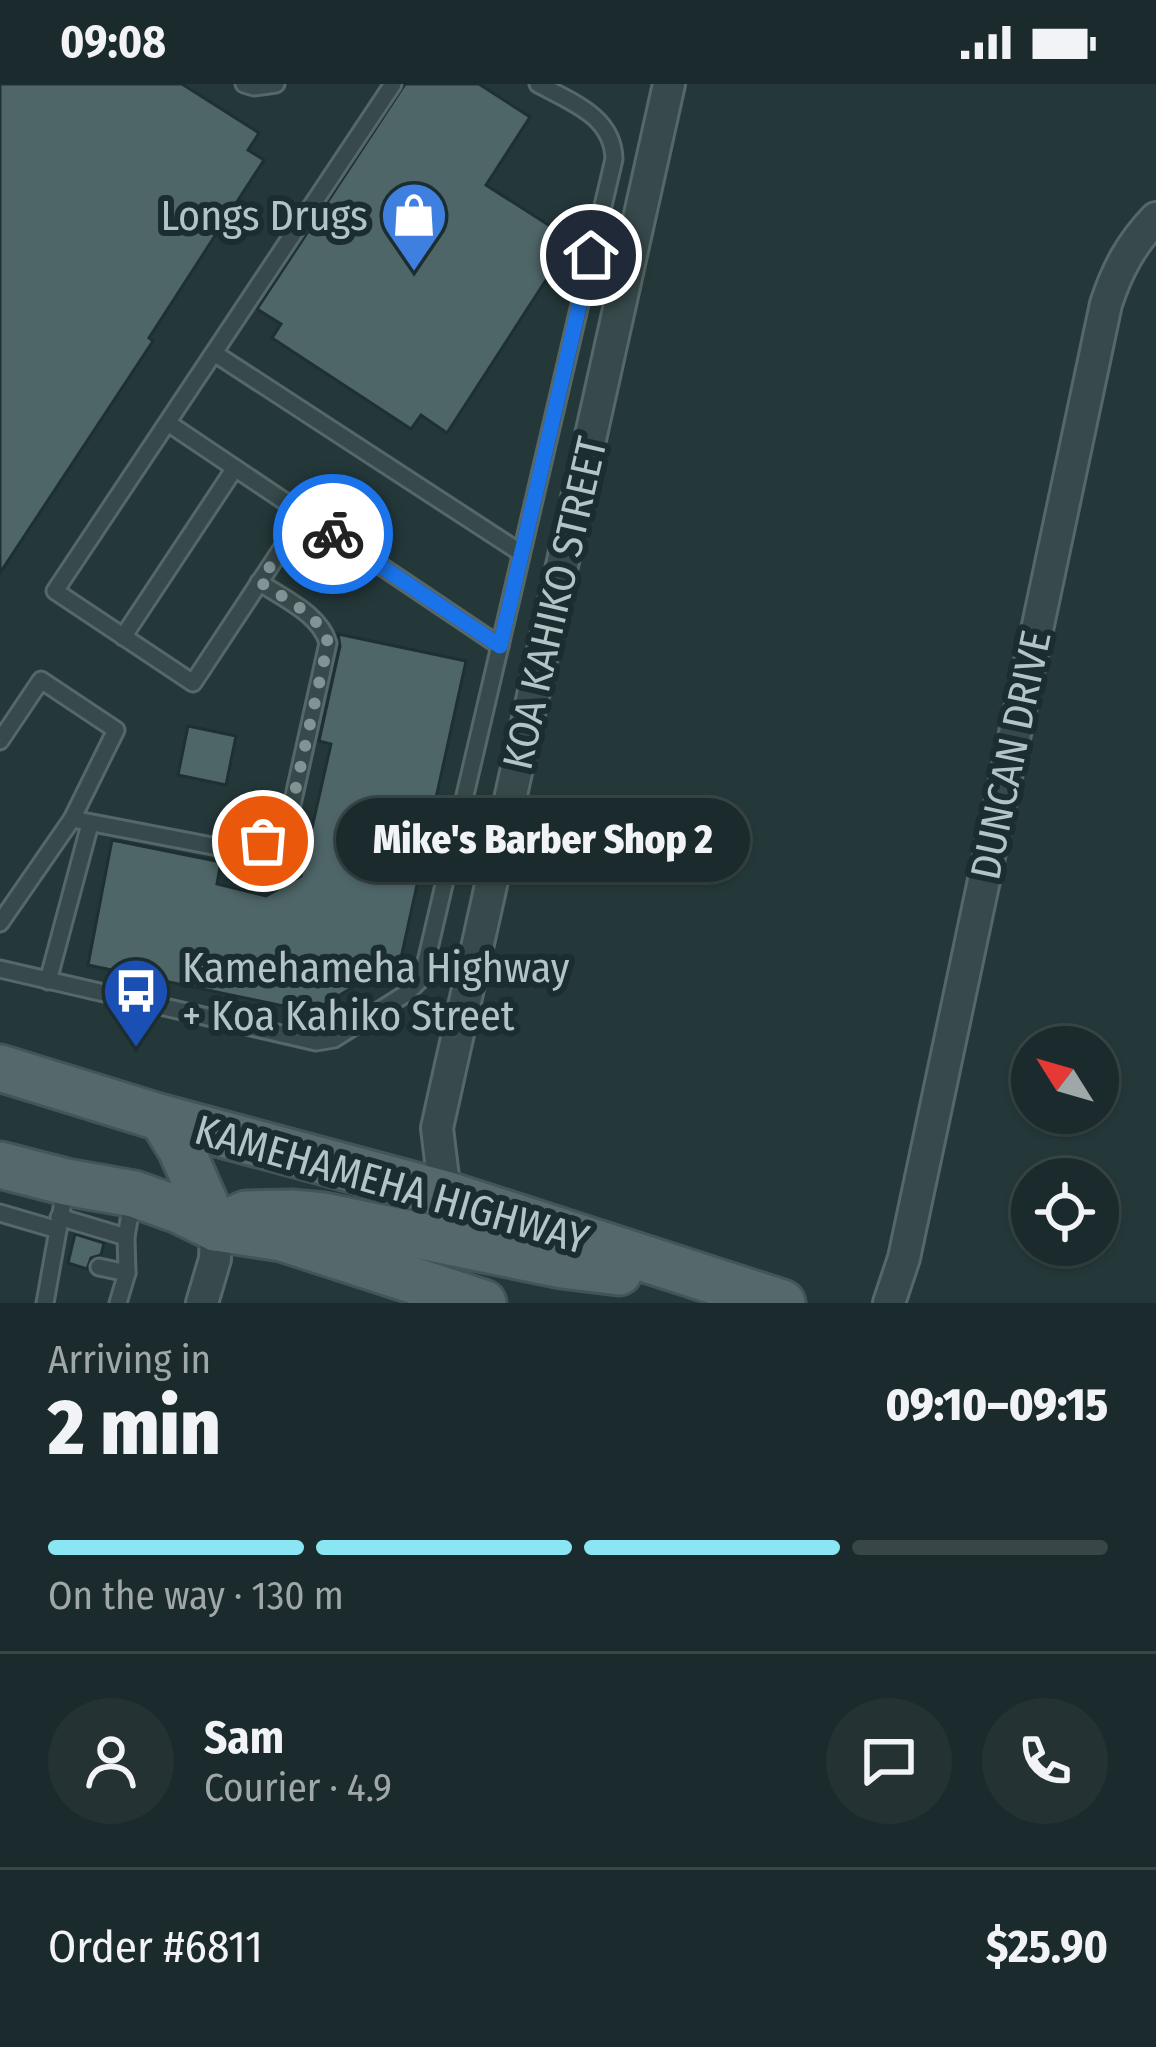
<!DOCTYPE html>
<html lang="en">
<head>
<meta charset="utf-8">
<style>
  :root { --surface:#1b2a2c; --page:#243234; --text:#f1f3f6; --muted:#a0a7a9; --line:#394648; --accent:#8be6f3 }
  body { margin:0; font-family:"Fira Sans Condensed",sans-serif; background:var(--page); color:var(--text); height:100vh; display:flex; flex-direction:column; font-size:45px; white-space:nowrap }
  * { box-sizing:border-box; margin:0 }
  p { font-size:39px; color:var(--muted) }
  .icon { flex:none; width:66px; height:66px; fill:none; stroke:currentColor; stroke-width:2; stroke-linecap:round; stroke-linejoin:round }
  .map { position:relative; height:1219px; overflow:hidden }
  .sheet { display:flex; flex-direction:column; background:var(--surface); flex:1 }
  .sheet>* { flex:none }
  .needle { width:78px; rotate:307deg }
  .tools { position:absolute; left:1011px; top:942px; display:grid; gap:24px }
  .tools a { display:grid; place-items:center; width:108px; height:108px; border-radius:50%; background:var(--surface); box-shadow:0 3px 9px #0004,0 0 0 3px var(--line); font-size:60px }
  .pin { position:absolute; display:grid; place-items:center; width:102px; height:102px; color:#fff; margin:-51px; border:6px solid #fff; border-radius:50%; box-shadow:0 3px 12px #0007 }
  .courier { position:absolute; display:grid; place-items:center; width:120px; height:120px; margin:-60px; border:9px solid #1a73e8; border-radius:50%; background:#fff; color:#222; box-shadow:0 3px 15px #0007 }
  .bubble { position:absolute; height:84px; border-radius:42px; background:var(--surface); box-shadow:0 3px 9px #0004,0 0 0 3px var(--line); font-size:39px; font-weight:800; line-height:84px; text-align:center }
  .headline em { font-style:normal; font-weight:800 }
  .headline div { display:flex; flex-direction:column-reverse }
  .headline { display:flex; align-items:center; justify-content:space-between; height:204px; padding:0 48px }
  h1 { font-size:78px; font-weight:800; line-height:90px }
  .bar { display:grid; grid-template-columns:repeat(4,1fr); gap:18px 12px; align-content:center; height:144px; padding:0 48px }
  .bar i { height:15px; border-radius:9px; background:var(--line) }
  .bar .active { background:var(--accent) }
  .bar p { grid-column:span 4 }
  .line { display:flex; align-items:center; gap:30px; padding:0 48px; border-top:3px solid var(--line) }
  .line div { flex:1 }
  .round { display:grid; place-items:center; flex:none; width:126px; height:126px; border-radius:63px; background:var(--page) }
  .status { display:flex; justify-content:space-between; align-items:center; height:84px; padding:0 60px; background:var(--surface); direction:ltr }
  .status svg { height:33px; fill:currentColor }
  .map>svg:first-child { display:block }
  .building { fill:#4f6668; stroke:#1e3031; stroke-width:3 }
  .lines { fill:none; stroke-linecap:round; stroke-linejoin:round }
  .service-casing { stroke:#556768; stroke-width:21 }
  .minor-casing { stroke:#556768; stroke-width:36 }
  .primary-casing { stroke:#435556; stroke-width:51 }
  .service { stroke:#37494b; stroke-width:15 }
  .minor { stroke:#37494b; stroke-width:30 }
  .primary { stroke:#55696b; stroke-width:45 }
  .done { stroke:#819395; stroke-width:12; stroke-dasharray:0 21.6 }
  .route { stroke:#1a73e8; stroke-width:15 }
  .labels { text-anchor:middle; stroke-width:12; stroke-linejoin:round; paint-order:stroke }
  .poi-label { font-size:42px; fill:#b3c4c6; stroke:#1c2d2f; text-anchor:end }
  .street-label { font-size:42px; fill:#b3c4c6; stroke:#1c2d2f }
</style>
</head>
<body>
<div class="status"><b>09:08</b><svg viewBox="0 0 49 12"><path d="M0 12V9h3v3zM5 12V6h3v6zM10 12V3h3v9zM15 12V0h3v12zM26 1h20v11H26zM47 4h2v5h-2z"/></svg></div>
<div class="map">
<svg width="1156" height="1219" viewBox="0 0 1156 1219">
  <rect width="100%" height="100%" fill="#24383a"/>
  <!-- building -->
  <g class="building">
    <polygon points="0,0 182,0 259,49 248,66 264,76 149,254 153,257 0,489"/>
    <polygon points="405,0 479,0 530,33 486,101 572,156 447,349 421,331 411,345 272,254 281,240 257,225"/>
    <polygon points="338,550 466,577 401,874 312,928 88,881 112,756 221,778 217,800 266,812 301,792 331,660 319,657 340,562"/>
    <polygon points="188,642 236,652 226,701 178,691"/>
    <polygon points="75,1150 104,1159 101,1171 91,1174 87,1185 68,1179"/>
  </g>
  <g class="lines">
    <!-- service casing -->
    <g class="service-casing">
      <g id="service">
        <polyline points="244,0 254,3 276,0"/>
        <polyline points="214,269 521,469"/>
        <polyline points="168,339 500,562"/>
        <polyline points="304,431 193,599 55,507 393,0"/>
        <polyline points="123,553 235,384"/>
        <polyline points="0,657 41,596 116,646 72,735 0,839"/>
        <path d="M72,735L228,765C259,765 279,750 292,721L328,559C320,530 284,515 259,498"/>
        <path d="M0,885L316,958L334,955L407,909L419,897L425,882L614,75C613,32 571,18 538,0"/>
        <polyline points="48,897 90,740"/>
        <polyline points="0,1129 58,1146"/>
        <polyline points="59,1133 126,1153"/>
        <polyline points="99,1183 127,1189"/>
        <polyline points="45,1219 66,1101"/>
        <polyline points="118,1219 127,1189 126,1153 133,1113"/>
      </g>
    </g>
    <!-- minor casing -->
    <g class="minor-casing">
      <g id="minor">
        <polyline points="445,1110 437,1044 669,0"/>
        <polyline points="202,1219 215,1175 216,1144"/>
        <path d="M889,1219L904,1174L1106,220C1117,186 1131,160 1156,134"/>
      </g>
    </g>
    <!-- primary casing -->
    <g class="primary-casing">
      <g id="primary">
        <polyline points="0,984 162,1034 445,1110 782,1219"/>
        <polyline points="162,1034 181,1065 216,1144"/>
        <polyline points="0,1081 66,1098 134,1110 179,1126 216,1144 282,1154 483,1219"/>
        <polyline points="216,1144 246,1130 291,1129 323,1132 562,1181 619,1188"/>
      </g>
    </g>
    <!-- service -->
    <use href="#service" class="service"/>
    <!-- minor -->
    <use href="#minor" class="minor"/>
    <!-- primary -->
    <use href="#primary" class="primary"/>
  </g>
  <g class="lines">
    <!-- done -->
    <path class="done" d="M263,757L276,748L292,721L328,559C320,530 284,515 260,498L304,431L333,450"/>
    <!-- route -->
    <polyline class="route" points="333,450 500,562 591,171"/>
  </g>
  <!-- icons -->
  <defs>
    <g id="shop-pin" transform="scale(3.45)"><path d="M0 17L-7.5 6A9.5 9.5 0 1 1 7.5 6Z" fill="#3f7fe0" stroke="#1c2d2f"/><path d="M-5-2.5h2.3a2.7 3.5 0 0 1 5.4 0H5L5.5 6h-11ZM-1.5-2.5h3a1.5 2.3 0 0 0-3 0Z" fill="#fff"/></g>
    <g id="bus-pin" transform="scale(3.45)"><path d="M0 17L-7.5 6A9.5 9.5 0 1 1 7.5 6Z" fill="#1a4fb4" stroke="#1c2d2f"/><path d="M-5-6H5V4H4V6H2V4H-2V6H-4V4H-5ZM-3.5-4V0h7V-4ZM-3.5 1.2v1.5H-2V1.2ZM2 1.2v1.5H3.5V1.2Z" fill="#fff"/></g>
  </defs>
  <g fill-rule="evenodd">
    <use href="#shop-pin" x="414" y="131"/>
    <use href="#bus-pin" x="136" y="907"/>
  </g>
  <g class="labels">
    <!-- poi labels -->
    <g class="poi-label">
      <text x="368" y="146">Longs Drugs</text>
      <text x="182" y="898" text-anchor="start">Kamehameha Highway<tspan x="182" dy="48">+ Koa Kahiko Street</tspan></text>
    </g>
    <!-- street labels -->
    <g class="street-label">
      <text transform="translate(554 519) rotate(-77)" y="15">KOA KAHIKO STREET</text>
      <text transform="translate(1010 671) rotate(-78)" y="15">DUNCAN DRIVE</text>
      <text transform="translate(392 1100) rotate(16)" y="15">KAMEHAMEHA HIGHWAY</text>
    </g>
  </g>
</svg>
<div class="tools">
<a><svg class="needle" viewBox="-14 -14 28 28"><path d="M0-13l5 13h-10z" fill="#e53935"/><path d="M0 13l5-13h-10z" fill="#a0a7a9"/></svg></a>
<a><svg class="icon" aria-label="locate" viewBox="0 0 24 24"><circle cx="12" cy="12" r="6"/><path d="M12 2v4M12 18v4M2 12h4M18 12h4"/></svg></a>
</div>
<div class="pin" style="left:263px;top:757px;background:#ea580c"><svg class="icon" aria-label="bag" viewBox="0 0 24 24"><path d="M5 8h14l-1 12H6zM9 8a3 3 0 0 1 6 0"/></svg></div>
<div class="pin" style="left:591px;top:171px;background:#1f2937"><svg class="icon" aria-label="home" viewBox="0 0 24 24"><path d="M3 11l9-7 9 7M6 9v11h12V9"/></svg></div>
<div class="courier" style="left:333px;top:450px"><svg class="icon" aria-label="bike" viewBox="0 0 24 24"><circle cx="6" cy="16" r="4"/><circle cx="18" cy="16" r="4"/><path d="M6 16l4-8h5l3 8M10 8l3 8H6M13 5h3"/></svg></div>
<div class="bubble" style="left:336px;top:714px;width:414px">Mike's Barber Shop 2</div>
</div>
<section class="sheet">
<div class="headline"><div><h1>2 min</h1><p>Arriving in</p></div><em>09:10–09:15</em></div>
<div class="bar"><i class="active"></i><i class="active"></i><i class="active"></i><i></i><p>On the way · 130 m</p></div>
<div class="line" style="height:216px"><a class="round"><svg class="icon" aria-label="person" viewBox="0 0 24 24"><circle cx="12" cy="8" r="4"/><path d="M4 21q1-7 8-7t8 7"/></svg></a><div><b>Sam</b><p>Courier · 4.9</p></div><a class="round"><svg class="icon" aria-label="chat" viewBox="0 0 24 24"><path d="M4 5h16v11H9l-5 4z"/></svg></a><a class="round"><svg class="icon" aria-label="phone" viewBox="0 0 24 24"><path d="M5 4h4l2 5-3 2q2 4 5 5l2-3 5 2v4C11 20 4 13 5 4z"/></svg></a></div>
<div class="line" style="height:156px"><div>Order #6811</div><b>$25.90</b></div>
</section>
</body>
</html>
